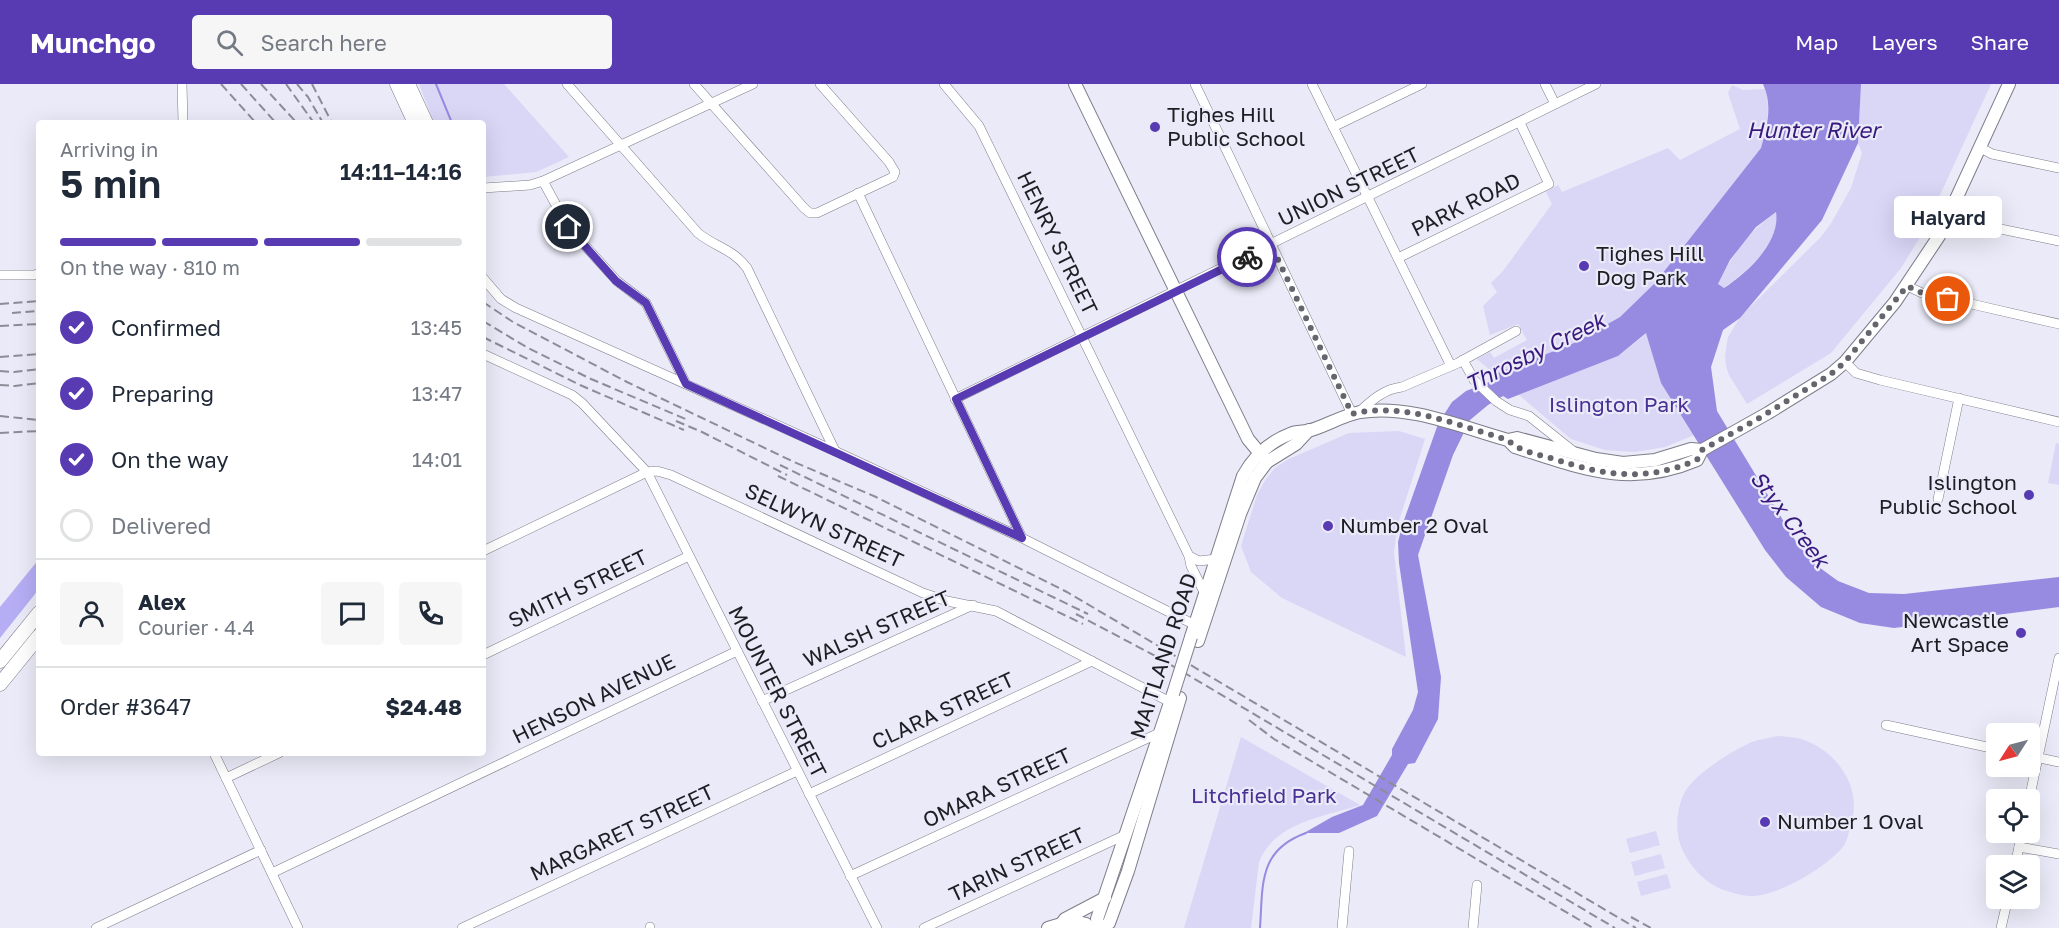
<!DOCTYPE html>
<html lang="en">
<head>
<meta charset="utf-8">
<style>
  :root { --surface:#fff; --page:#f6f6f7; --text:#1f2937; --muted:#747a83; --line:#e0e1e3; --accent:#583bb3 }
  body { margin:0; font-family:"Golos Text",sans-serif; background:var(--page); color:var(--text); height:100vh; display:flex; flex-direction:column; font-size:22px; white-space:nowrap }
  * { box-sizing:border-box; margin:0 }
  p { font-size:20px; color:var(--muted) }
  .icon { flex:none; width:33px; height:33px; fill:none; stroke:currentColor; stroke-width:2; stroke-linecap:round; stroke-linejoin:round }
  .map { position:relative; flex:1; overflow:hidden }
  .sheet { position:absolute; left:36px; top:36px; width:450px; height:636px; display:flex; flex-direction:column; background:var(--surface); border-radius:6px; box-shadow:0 6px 24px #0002 }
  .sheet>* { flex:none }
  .needle { width:39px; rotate:234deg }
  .tools { position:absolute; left:1986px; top:639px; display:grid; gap:12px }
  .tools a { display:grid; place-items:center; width:54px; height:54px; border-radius:6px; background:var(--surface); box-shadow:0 6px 24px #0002; font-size:30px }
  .pin { position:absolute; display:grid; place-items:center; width:51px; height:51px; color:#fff; margin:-26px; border:3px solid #fff; border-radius:50%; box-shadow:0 2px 6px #0007 }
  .courier { position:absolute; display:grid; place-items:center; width:60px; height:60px; margin:-30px; border:4px solid #583bb3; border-radius:50%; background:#fff; color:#222; box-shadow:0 2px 8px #0007 }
  .bubble { position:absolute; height:42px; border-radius:6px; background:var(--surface); box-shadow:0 6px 24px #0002; font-size:20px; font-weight:600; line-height:42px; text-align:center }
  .head em { font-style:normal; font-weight:600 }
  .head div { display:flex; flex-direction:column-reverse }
  .head { display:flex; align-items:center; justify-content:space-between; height:102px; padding:0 24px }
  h1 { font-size:39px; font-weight:600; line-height:45px }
  .bar { display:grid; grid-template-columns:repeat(4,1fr); gap:9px 6px; align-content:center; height:72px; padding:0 24px }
  .bar i { height:8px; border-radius:4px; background:var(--line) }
  .bar .selected { background:var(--accent) }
  .bar p { grid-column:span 4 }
  .line { display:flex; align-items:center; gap:15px; padding:0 24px; border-top:2px solid var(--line) }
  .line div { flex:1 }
  .round { display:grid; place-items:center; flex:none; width:63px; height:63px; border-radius:6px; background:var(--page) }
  ol { padding:0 24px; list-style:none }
  li { display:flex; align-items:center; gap:18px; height:66px }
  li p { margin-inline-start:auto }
  li .icon { padding:6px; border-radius:50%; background:var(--accent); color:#fff; stroke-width:4 }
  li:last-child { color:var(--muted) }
  li i { width:33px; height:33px; border:3px solid var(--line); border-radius:50% }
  header { display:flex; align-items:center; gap:36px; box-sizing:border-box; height:84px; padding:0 30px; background:var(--accent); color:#fff }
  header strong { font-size:28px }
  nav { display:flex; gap:33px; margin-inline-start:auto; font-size:21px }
  .search { width:420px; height:54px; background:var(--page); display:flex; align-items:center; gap:15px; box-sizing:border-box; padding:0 21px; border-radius:6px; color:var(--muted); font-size:22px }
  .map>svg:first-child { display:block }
  .green { fill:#d9d6f6 }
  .forest { fill:#b5aef5 }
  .water { fill:#968be1; fill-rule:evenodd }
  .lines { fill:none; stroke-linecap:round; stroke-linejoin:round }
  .stream { stroke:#968be1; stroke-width:2 }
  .minor-casing { stroke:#7e7d8a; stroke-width:10 }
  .major-casing { stroke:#7e7d8a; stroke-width:14 }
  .highway-casing { stroke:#7e7d8a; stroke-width:15 }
  .minor { stroke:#fff; stroke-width:9 }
  .major { stroke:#fff; stroke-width:12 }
  .highway { stroke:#fff; stroke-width:14 }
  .rail { stroke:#8d8c97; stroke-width:2; stroke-dasharray:9 4.5; stroke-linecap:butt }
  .major-bridge-casing { stroke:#7e7d8a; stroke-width:14; stroke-linecap:butt }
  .major-bridge { stroke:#fff; stroke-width:12 }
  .done { stroke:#65656e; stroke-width:6; stroke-dasharray:0 10.8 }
  .route { stroke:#583bb3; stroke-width:8 }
  .poi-dot { fill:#583bb3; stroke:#eaeaf8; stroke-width:2 }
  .labels { text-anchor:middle; stroke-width:4.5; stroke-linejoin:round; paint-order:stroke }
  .poi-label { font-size:21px; fill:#1e1d23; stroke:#eaeaf8; text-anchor:start }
  .street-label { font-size:21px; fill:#1e1d23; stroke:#eaeaf8 }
  .park-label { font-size:21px; fill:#483094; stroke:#eaeaf8 }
  .water-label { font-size:22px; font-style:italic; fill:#38197e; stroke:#eaeaf8 }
</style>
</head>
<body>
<header>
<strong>Munchgo</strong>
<div class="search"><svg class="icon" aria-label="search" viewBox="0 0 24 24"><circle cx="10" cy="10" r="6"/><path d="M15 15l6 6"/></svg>Search here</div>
<nav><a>Map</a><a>Layers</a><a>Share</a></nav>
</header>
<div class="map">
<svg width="2059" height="844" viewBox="0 0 2059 844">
  <rect width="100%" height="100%" fill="#eaeaf8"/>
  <!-- green -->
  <g class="green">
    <polygon points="419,0 504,0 569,73 536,88 483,93 483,39 434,39"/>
    <polygon points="1861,0 1991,0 1922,150 1901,184 1831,269 1747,320 1729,291 1726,282 1725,272 1728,253 1741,232 1820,154 1830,141 1851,104 1862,69 1858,59"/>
    <path d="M1732,1L1743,6L1766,5C1770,26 1767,44 1761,64L1655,199L1620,233L1572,260L1495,290L1477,275L1490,268L1494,274L1527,256L1518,240L1490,251L1483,222L1497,208L1491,199L1503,187L1552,120L1546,108L1558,101L1562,108L1668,64L1680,76L1740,45L1728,9Z"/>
    <path d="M1776,128C1777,132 1778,138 1777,142C1770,167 1744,190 1723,204L1718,200C1734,168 1748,149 1776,128Z"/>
    <polygon points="1647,249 1661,299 1694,351 1665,363 1635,368 1605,366 1571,355 1519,311 1618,272"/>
    <polygon points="1399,347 1425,355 1397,443 1394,469 1406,573 1282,514 1251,488 1241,462 1257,411 1266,395 1275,384 1289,375 1349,349"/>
    <polygon points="2056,359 2059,360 2059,401 2048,399"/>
    <path d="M1778,652C1786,653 1794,653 1801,655C1838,667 1864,705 1850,743C1848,750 1847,759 1842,764C1825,784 1778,812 1751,812C1741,812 1730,808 1721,805C1704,798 1691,783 1683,767C1674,749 1676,723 1686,706C1697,689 1733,666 1752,658C1760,655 1770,654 1778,652Z"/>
    <path d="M1241,653L1360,721C1323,733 1275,738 1259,778L1251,844H1184Z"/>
    <polygon points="1656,747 1660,761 1630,769 1626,755"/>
    <polygon points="1661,770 1665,784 1635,792 1631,778"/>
    <polygon points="1667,790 1671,804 1641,812 1637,798"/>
  </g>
  <!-- forest -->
  <polygon class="forest" points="39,475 39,505 0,554 0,523"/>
  <!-- water -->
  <path class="water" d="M1763,0H1861L1858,59L1822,136L1740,234L1723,246L1711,283L1717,327L1798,461L1816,481L1838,497L1869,509L1904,510L2059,493V523L1894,544L1860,539L1821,523L1786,493L1765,466L1661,299L1646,249L1618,272L1508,315L1503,312L1488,321L1470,336L1453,371L1418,471L1441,593L1438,635L1415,679L1408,680L1377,732L1339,749H1304L1332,733L1363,721L1392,671V665L1413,626L1418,608L1399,479L1398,458L1403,439L1438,340L1452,318L1466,307L1489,298L1495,290L1572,260L1620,233L1655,199L1761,64C1767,43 1773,21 1763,0ZM1776,128C1781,158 1747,189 1724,204L1718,200L1730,176L1756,143Z"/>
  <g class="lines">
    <!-- stream -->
    <g class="stream">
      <polyline points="436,0 452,39"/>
      <path d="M1260,844C1263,801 1258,766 1306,749"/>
    </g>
    <!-- minor casing -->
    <g class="minor-casing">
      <g id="minor">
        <polyline points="182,0 183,39"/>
        <path d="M567,0L698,149C715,163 733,165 747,184L835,367"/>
        <polyline points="694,0 804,124 810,129 817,129 893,93 895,88 889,78 820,0"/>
        <polyline points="944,0 979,42 1189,472 1191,482 1205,510"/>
        <polyline points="1195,0 1352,330"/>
        <polyline points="1312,0 1451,282"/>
        <polyline points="1545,0 1555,20"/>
        <polyline points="1333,43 1422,0"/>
        <polyline points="1979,63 1992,70 2059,84"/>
        <polyline points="543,97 568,143 617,197 646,219 686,300"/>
        <polyline points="483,104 530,101 543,97 753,0"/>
        <polyline points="858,109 1022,454"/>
        <polyline points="1947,134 2059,157"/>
        <polyline points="1398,174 1549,100 1520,39"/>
        <polyline points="0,191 35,191 39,189"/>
        <polyline points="483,194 501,215 516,224 835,367 1022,454 1195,541"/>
        <polyline points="1907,202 1922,209 1948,215"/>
        <polyline points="1967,219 2059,240"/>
        <polyline points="483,270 572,311 582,319 647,388 877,844"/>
        <polyline points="1463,276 1474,296 1496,317 1510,326 1529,332 1573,367"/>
        <polyline points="1845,278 1856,289 1880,296 2059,338"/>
        <polyline points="955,315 1596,0"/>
        <path d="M1359,328C1372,316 1384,305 1402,303L1458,279L1516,247"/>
        <polyline points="1938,415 1959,314"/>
        <polyline points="483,467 647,388 657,387 671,391 923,509 947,517 996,527 1170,618"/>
        <polyline points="1189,472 1199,477 1216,475"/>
        <polyline points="483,571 689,472"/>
        <polyline points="762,617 973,521"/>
        <polyline points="1886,641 1996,665"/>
        <polyline points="214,669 298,844"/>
        <polyline points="2030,672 2059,678"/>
        <polyline points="226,694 279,669"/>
        <polyline points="809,710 1092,577"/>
        <polyline points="2029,716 2059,574"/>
        <polyline points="2019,763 2059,770"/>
        <polyline points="2015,782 2022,748"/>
        <polyline points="272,789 737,567"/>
        <polyline points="850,792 1159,649"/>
        <polyline points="650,843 650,844"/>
        <polyline points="96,844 261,766"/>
        <polyline points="462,844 797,687"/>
        <polyline points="924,844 1125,751"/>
        <polyline points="1342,844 1349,767"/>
        <polyline points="1473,844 1477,801"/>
        <polyline points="2001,844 2008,814"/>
      </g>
    </g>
    <!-- major casing -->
    <g class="major-casing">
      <g id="major">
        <polyline points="1075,0 1248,355 1267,378"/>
        <polyline points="1508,356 1517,354 1596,375 1623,379 1655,376 1691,365 1702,366"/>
        <path d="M1191,553L1243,392C1254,372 1269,358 1290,350C1296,347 1302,348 1308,347C1326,342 1341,332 1360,328C1409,320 1461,343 1508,356L1515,363C1581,384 1629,405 1697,376L1702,366L1768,329L1831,290L1845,278L1895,218L1939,152L2009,0"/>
        <polyline points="1198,557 1240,430 1255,394 1267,378 1296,360 1309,346"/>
        <polyline points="1062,839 1065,835 1105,814"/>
        <path d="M1048,844C1060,840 1073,836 1086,840L1090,844"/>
        <polyline points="1099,844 1097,835 1173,610"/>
        <polyline points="1103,844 1109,839 1128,787 1180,614"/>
      </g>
    </g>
    <!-- highway casing -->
    <g class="highway-casing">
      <g id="highway">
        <polyline points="397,0 415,39"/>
        <polyline points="408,0 426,39"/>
        <polyline points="0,577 39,529"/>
        <polyline points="0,600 39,552"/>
      </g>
    </g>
    <!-- minor -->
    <use href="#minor" class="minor"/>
    <!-- major -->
    <use href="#major" class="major"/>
    <!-- highway -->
    <use href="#highway" class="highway"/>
    <!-- rail -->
    <g class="rail">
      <polyline points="221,0 256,39"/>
      <polyline points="241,0 276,39"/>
      <polyline points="261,0 297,39"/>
      <polyline points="286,0 314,39"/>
      <polyline points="297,0 308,13 323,39"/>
      <polyline points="312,0 332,39"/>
      <polyline points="483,218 513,238 627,298 794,378 876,413 1067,508 1636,844"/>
      <polyline points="0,220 39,217"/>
      <polyline points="12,229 39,227"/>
      <polyline points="483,237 528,264 591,295 688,336"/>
      <polyline points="0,242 39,240"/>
      <polyline points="483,253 580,301 684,346"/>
      <polyline points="0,273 39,270"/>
      <polyline points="0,287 14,288 39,285"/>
      <polyline points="0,301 15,302 39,299"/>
      <polyline points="0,332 39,336"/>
      <polyline points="676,337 702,348 787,391"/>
      <polyline points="0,349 39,347"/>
      <polyline points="780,381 1088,530"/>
      <polyline points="778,392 1083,540"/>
      <polyline points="1076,530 1161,575 1615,844"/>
      <polyline points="1249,636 1274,655 1593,844"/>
      <polyline points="1631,833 1651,844"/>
    </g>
    <!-- major-bridge casing -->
    <g class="major-bridge-casing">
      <polyline id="major-bridge" points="1173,610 1191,553"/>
    </g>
    <!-- major-bridge -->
    <use href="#major-bridge" class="major-bridge"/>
  </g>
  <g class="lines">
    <!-- done -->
    <path class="done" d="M1247,173L1271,161L1352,330C1404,317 1459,342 1508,356C1520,368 1538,370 1554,375C1606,392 1646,398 1697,376L1702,366L1756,336L1831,290L1845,278L1907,202L1922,209L1948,215"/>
    <!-- route -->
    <polyline class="route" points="568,143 616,197 646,219 686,300 1022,454 956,315 1247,173"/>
  </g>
  <!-- markers -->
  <g class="poi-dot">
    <circle cx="1155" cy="43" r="6"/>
    <circle cx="1584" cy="182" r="6"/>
    <circle cx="2029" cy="411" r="6"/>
    <circle cx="1328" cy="442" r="6"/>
    <circle cx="2021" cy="549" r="6"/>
    <circle cx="1765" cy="738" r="6"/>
  </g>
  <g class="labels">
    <!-- poi labels -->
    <g class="poi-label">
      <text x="1167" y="38">Tighes Hill<tspan x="1167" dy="24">Public School</tspan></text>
      <text x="1596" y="177">Tighes Hill<tspan x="1596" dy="24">Dog Park</tspan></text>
      <text x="2017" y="406" text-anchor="end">Islington<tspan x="2017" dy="24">Public School</tspan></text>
      <text x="1340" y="449">Number 2 Oval</text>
      <text x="2009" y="544" text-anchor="end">Newcastle<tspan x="2009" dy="24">Art Space</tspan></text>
      <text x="1777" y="745">Number 1 Oval</text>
    </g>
    <!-- street labels -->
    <g class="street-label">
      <text transform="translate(1349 103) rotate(-26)" y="7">UNION STREET</text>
      <text transform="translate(1466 121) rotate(-26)" y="7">PARK ROAD</text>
      <text transform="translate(1057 159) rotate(64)" y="7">HENRY STREET</text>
      <text transform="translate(824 442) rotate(25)" y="7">SELWYN STREET</text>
      <text transform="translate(578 505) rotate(-26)" y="7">SMITH STREET</text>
      <text transform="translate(877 545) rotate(-24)" y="7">WALSH STREET</text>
      <text transform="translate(1164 572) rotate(-72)" y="7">MAITLAND ROAD</text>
      <text transform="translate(777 608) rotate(63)" y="7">MOUNTER STREET</text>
      <text transform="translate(594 615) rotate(-26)" y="7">HENSON AVENUE</text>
      <text transform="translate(943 627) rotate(-25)" y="7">CLARA STREET</text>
      <text transform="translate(997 704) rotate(-25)" y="7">OMARA STREET</text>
      <text transform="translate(622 749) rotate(-25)" y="7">MARGARET STREET</text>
      <text transform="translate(1017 781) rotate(-25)" y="7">TARIN STREET</text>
    </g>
    <!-- park labels -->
    <g class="park-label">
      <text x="1619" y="328">Islington Park</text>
      <text x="1264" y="719">Litchfield Park</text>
    </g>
    <!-- water labels -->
    <g class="water-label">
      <text x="1813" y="54">Hunter River</text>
      <text transform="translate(1535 268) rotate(-26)" y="8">Throsby Creek</text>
      <text transform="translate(1790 435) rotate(53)" y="8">Styx Creek</text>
    </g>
  </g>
</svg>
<div class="tools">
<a><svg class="needle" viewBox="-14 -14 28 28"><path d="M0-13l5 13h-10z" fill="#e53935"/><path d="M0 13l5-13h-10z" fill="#747a83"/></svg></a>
<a><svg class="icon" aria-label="locate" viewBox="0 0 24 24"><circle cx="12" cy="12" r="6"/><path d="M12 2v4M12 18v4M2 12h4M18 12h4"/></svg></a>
<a><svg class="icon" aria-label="layers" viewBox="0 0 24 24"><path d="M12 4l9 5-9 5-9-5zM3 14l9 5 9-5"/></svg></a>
</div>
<div class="pin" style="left:1948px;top:215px;background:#ea580c"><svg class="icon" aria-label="bag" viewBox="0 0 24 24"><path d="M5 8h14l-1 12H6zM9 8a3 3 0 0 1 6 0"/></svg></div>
<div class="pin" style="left:568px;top:143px;background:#1f2937"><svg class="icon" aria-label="home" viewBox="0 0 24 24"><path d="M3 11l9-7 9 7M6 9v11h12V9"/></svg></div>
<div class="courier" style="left:1247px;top:173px"><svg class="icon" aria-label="bike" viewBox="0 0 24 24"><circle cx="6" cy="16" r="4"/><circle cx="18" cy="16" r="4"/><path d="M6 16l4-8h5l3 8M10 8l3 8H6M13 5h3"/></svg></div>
<div class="bubble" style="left:1894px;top:112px;width:108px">Halyard</div>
<section class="sheet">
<div class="head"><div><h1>5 min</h1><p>Arriving in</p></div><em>14:11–14:16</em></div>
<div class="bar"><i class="selected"></i><i class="selected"></i><i class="selected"></i><i></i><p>On the way · 810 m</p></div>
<ol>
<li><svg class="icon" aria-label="check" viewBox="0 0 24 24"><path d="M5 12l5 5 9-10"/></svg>Confirmed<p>13:45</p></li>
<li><svg class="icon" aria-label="check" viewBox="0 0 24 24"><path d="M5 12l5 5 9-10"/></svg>Preparing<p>13:47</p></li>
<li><svg class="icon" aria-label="check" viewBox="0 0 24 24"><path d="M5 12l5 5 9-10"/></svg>On the way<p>14:01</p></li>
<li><i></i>Delivered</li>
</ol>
<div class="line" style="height:108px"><a class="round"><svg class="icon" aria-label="person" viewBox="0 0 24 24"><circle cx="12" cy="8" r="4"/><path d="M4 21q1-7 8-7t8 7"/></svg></a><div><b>Alex</b><p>Courier · 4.4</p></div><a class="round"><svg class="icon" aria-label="chat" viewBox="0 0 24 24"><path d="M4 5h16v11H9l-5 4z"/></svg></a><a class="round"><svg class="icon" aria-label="phone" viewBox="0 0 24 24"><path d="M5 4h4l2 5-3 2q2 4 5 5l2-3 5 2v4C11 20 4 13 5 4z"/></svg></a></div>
<div class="line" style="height:78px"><div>Order #3647</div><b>$24.48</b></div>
</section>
</div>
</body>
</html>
